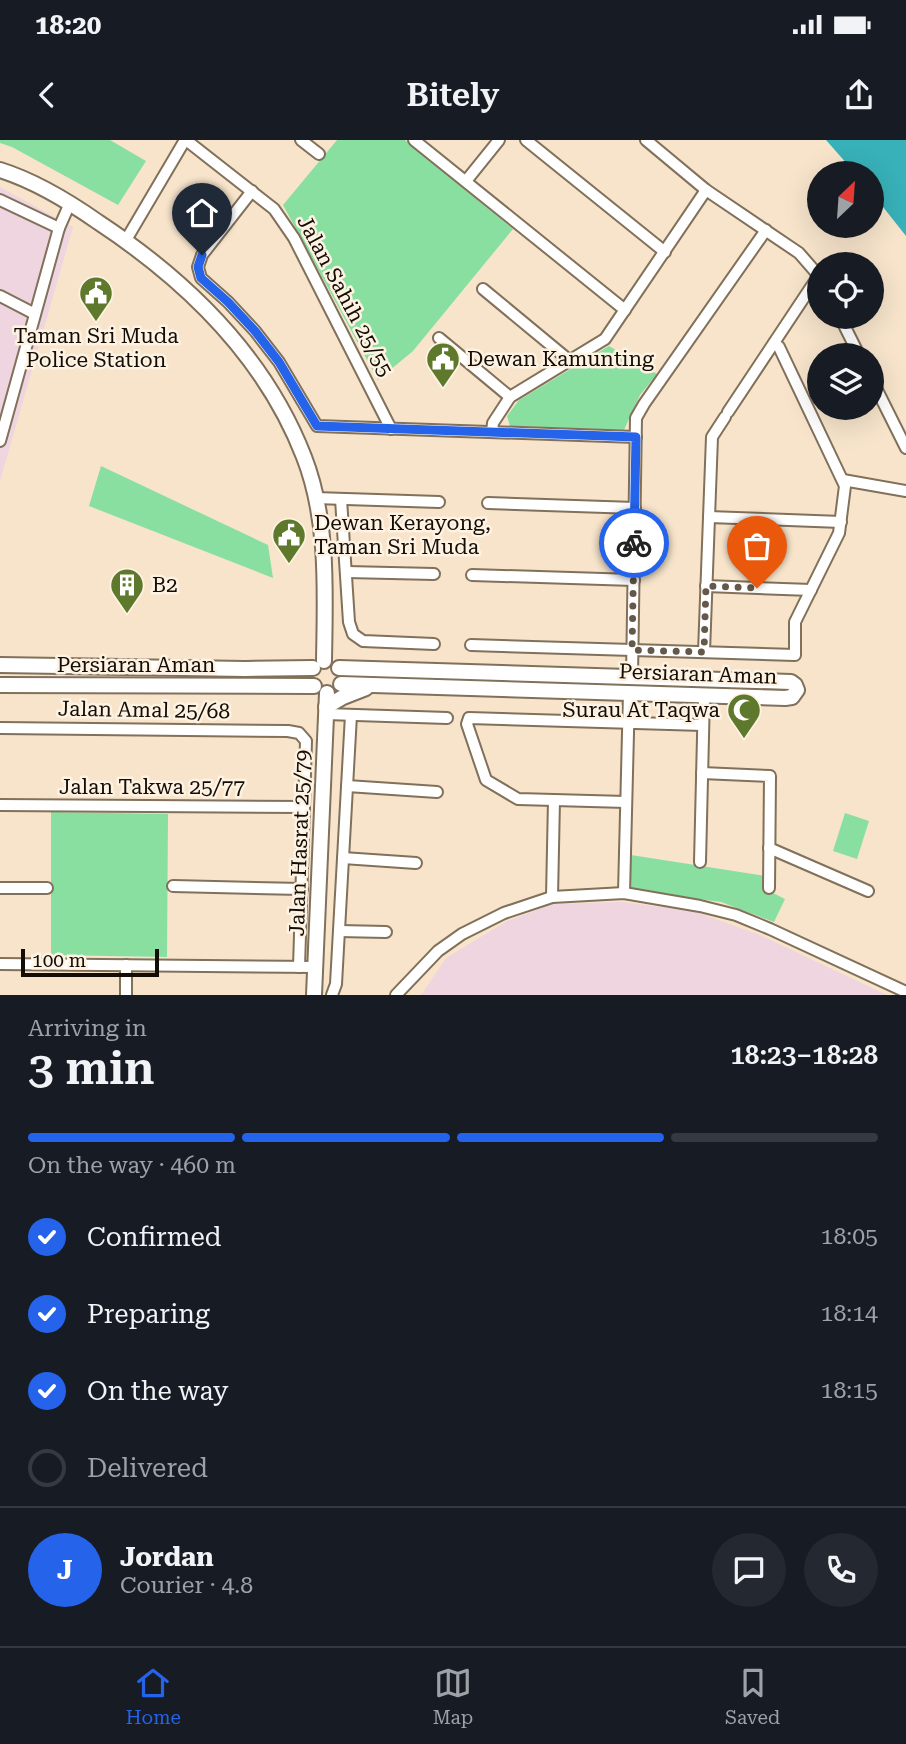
<!DOCTYPE html>
<html lang="en">
<head>
<meta charset="utf-8">
<style>
  :root { --surface:#171b24; --page:#242831; --text:#f1f3f6; --muted:#9ea1a6; --line:#363941; --accent:#2563eb }
  body { margin:0; font-family:"Roboto Serif",serif; background:var(--page); color:var(--text); height:100vh; display:flex; flex-direction:column; font-size:26px; white-space:nowrap }
  * { box-sizing:border-box; margin:0 }
  p { font-size:23px; color:var(--muted) }
  .icon { flex:none; width:38px; height:38px; fill:none; stroke:currentColor; stroke-width:2; stroke-linecap:round; stroke-linejoin:round }
  .map { position:relative; height:855px; overflow:hidden }
  .panel { display:flex; flex-direction:column; background:var(--surface); flex:1 }
  .panel>* { flex:none }
  .needle { width:46px; rotate:25deg }
  .controls { position:absolute; left:807px; top:21px; display:grid; gap:14px }
  .controls a { display:grid; place-items:center; width:77px; height:77px; border-radius:50%; background:var(--surface); box-shadow:0 7px 28px #0002; font-size:35px }
  .scale { position:absolute; left:21px; bottom:18px; width:138px; box-sizing:border-box; padding-left:7px; border:4px solid #130d05; border-top:0; font-size:19px; line-height:24px; white-space:nowrap; color:#130d05; -webkit-text-stroke:5px #fef2e3; paint-order:stroke }
  .pin { position:absolute; display:grid; place-items:center; width:60px; height:60px; color:#fff; margin:-72px -30px; border-radius:50% 50% 50% 0; rotate:-45deg; box-shadow:0 0 7px #0007 }
  .pin .icon { rotate:45deg }
  .courier { position:absolute; display:grid; place-items:center; width:70px; height:70px; margin:-35px; border:5px solid #2563eb; border-radius:50%; background:#fff; color:#222; box-shadow:0 2px 9px #0007 }
  .head em { font-style:normal; font-weight:600 }
  .head div { display:flex; flex-direction:column-reverse }
  .head { display:flex; align-items:center; justify-content:space-between; height:119px; padding:0 28px }
  h1 { font-size:46px; font-weight:600; line-height:52px }
  .bar { display:grid; grid-template-columns:repeat(4,1fr); gap:10px 7px; align-content:center; height:84px; padding:0 28px }
  .bar i { height:9px; border-radius:5px; background:var(--line) }
  .bar .active { background:var(--accent) }
  .bar p { grid-column:span 4 }
  .line { display:flex; align-items:center; gap:18px; padding:0 28px; border-top:2px solid var(--line) }
  .line div { flex:1 }
  .round { display:grid; place-items:center; flex:none; width:74px; height:74px; border-radius:37px; background:var(--page) }
  ol { padding:0 28px; list-style:none }
  li { display:flex; align-items:center; gap:21px; height:77px }
  li p { margin-inline-start:auto }
  li .icon { padding:7px; border-radius:50%; background:var(--accent); color:#fff; stroke-width:4 }
  li:last-child { color:var(--muted) }
  li i { width:38px; height:38px; border:4px solid var(--line); border-radius:50% }
  .status { display:flex; justify-content:space-between; align-items:center; height:49px; padding:0 35px; background:var(--surface); direction:ltr }
  .status svg { height:19px; fill:currentColor }
  header { display:flex; justify-content:space-between; align-items:center; height:91px; padding:0 28px; background:var(--surface); font-size:32px; font-weight:600 }
  .dock { display:flex; justify-content:space-around; align-items:center; height:98px; border-top:2px solid var(--line); background:var(--surface); font-size:19px; color:var(--muted) }
  .dock a { display:grid; justify-items:center; gap:4px }
  .dock .active { color:var(--accent) }
  .map>svg:first-child { display:block }
  .commercial { fill:#eed5df }
  .industrial { fill:#eed5e0 }
  .green { fill:#89dfa0 }
  .water { fill:#38b1b8 }
  .lines { fill:none; stroke-linecap:round; stroke-linejoin:round }
  .minor-casing { stroke:#81705a; stroke-width:14 }
  .tertiary-casing { stroke:#81705a; stroke-width:18 }
  .minor { stroke:#fff; stroke-width:10 }
  .tertiary { stroke:#fff; stroke-width:14 }
  .done { stroke:#63584a; stroke-width:7; stroke-dasharray:0 12.6 }
  .route { stroke:#2563eb; stroke-width:9 }
  .labels { text-anchor:middle; stroke-width:5; stroke-linejoin:round; paint-order:stroke }
  .street-label { font-size:21px; fill:#130d05; stroke:#fef2e3 }
  .poi-label { font-size:21px; fill:#130d05; stroke:#fef2e3; text-anchor:start }
</style>
</head>
<body>
<div class="status"><b>18:20</b><svg viewBox="0 0 49 12"><path d="M0 12V9h3v3zM5 12V6h3v6zM10 12V3h3v9zM15 12V0h3v12zM26 1h20v11H26zM47 4h2v5h-2z"/></svg></div>
<header><svg class="icon" aria-label="back" viewBox="0 0 24 24"><path d="M15 5l-7 7 7 7"/></svg>Bitely<svg class="icon" aria-label="share" viewBox="0 0 24 24"><path d="M12 15V3M7 8l5-5 5 5M5 13v7h14v-7"/></svg></header>
<div class="map">
<svg width="906" height="855" viewBox="0 0 906 855">
  <rect width="100%" height="100%" fill="#f7e4cb"/>
  <!-- commercial -->
  <polygon class="commercial" points="0,47 73,87 0,341"/>
  <!-- industrial -->
  <polygon class="industrial" points="622,762 693,771 760,795 887,855 421,855 446,818 507,781 553,764"/>
  <!-- green -->
  <g class="green">
    <polygon points="0,0 110,0 146,21 118,65 12,7 0,3"/>
    <polygon points="337,0 405,0 513,89 413,211 378,240 283,65"/>
    <polygon points="609,206 657,234 640,255 624,290 510,286 507,276 519,260"/>
    <polygon points="101,326 268,405 273,438 89,366"/>
    <polygon points="51,672 168,674 167,817 51,815"/>
    <polygon points="845,673 869,681 857,719 833,711"/>
    <polygon points="631,715 766,736 765,749 785,759 774,782 721,762 630,750"/>
  </g>
  <!-- water -->
  <polygon class="water" points="826,0 906,0 906,96 872,53 872,33 855,33"/>
  <g class="lines">
    <!-- minor casing -->
    <g class="minor-casing">
      <g id="minor">
        <polyline points="186,0 274,69 294,98 391,289"/>
        <polyline points="301,0 319,14"/>
        <polyline points="414,0 625,170"/>
        <polyline points="526,0 665,112"/>
        <polyline points="646,0 706,50 799,113 819,136"/>
        <polyline points="466,41 499,0"/>
        <polyline points="252,51 202,115 198,127 201,138 228,162 255,191 279,222 317,286 636,297"/>
        <polyline points="0,60 59,88"/>
        <polyline points="126,100 185,0"/>
        <polyline points="483,149 570,221"/>
        <polyline points="0,156 35,174"/>
        <polyline points="840,177 859,215"/>
        <polyline points="439,198 510,257"/>
        <polyline points="872,240 906,308"/>
        <polyline points="728,272 819,135"/>
        <polyline points="492,292 493,283 510,257 605,199 706,50"/>
        <polyline points="0,301 59,88 70,63"/>
        <polyline points="843,340 906,351"/>
        <polyline points="315,358 439,362"/>
        <polyline points="341,359 349,482 353,494 363,501 434,504"/>
        <polyline points="488,363 635,368"/>
        <polyline points="709,377 841,382"/>
        <polyline points="347,432 434,434"/>
        <polyline points="472,435 634,440"/>
        <polyline points="706,446 811,450"/>
        <polyline points="471,505 795,515 795,482 839,393 845,346 779,207 774,203"/>
        <polyline points="704,512 712,297 725,277"/>
        <polyline points="632,537 636,278 644,264 766,90"/>
        <polyline points="326,574 447,578"/>
        <polyline points="0,588 288,591 299,593 306,601 299,827"/>
        <polyline points="702,633 770,636 769,748"/>
        <polyline points="347,646 437,652"/>
        <polyline points="626,662 518,659 486,640 467,584 469,578 703,585"/>
        <polyline points="0,665 304,667"/>
        <polyline points="769,708 868,751"/>
        <polyline points="343,718 416,723"/>
        <polyline points="700,722 704,555"/>
        <polyline points="173,746 302,749"/>
        <polyline points="0,748 47,748"/>
        <polyline points="624,753 629,553"/>
        <polyline points="552,757 554,660"/>
        <polyline points="339,791 386,792"/>
        <polyline points="0,824 316,827"/>
        <polyline points="126,855 126,825"/>
        <polyline points="332,855 336,844 351,575"/>
        <polyline points="396,855 438,811 462,794 504,773 552,757 624,753 700,766 736,775 770,789 906,852"/>
      </g>
    </g>
    <!-- tertiary casing -->
    <g class="tertiary-casing">
      <g id="tertiary">
        <path d="M0,30C35,41 68,61 98,82C186,140 265,216 304,317C329,381 325,454 324,521"/>
        <polyline points="0,525 245,529 313,528"/>
        <polyline points="339,528 791,542 795,545 797,550 792,557 785,558 341,544"/>
        <polyline points="0,545 314,546"/>
        <polyline points="326,567 343,557 366,548"/>
        <polyline points="314,855 327,553"/>
      </g>
    </g>
    <!-- minor -->
    <use href="#minor" class="minor"/>
    <!-- tertiary -->
    <use href="#tertiary" class="tertiary"/>
  </g>
  <g class="lines">
    <!-- done -->
    <polyline class="done" points="634,403 632,510 704,512 706,446 757,448"/>
    <!-- route -->
    <polyline class="route" points="202,115 198,127 201,138 228,162 255,191 279,222 317,286 636,297 634,403"/>
  </g>
  <!-- icons -->
  <defs>
    <g id="civic-pin" transform="scale(1.75)"><path d="M0 17L-7.5 6A9.5 9.5 0 1 1 7.5 6Z" fill="#5e792c" stroke="#fef2e3"/><path d="M-.6-6.5H3V-4.5H.6V-3L4-1V1h2V6H-6V1h2V-1L-.6-3ZM-1.2 2.5V6h2.4V2.5Z" fill="#fff"/></g>
    <g id="building-pin" transform="scale(1.75)"><path d="M0 17L-7.5 6A9.5 9.5 0 1 1 7.5 6Z" fill="#5e792c" stroke="#fef2e3"/><path d="M-4-6H4V6H1V3H-1V6H-4ZM-2.5-4.3h1.7v1.8h-1.7ZM.8-4.3h1.7v1.8H.8ZM-2.5-1h1.7V.8h-1.7ZM.8-1h1.7V.8H.8Z" fill="#fff"/></g>
    <g id="mosque-pin" transform="scale(1.75)"><path d="M0 17L-7.5 6A9.5 9.5 0 1 1 7.5 6Z" fill="#5e792c" stroke="#fef2e3"/><path d="M3.5-4.9A6 6 0 1 0 3.5 4.9A5 5 0 1 1 3.5-4.9Z" fill="#fff"/></g>
  </defs>
  <g fill-rule="evenodd">
    <use href="#civic-pin" x="96" y="153"/>
    <use href="#civic-pin" x="443" y="219"/>
    <use href="#civic-pin" x="289" y="395"/>
    <use href="#building-pin" x="127" y="445"/>
    <use href="#mosque-pin" x="744" y="570"/>
  </g>
  <g class="labels">
    <!-- street labels -->
    <g class="street-label">
      <text transform="translate(345 156) rotate(62)" y="7">Jalan Sahih 25/55</text>
      <text x="136" y="532">Persiaran Aman</text>
      <text transform="translate(698 534) rotate(2)" y="7">Persiaran Aman</text>
      <text transform="translate(144 570) rotate(1)" y="7">Jalan Amal 25/68</text>
      <text x="152" y="654">Jalan Takwa 25/77</text>
      <text transform="translate(300 703) rotate(-88)" y="7">Jalan Hasrat 25/79</text>
    </g>
    <!-- poi labels -->
    <g class="poi-label">
      <text x="96" y="203" text-anchor="middle">Taman Sri Muda<tspan x="96" dy="24">Police Station</tspan></text>
      <text x="467" y="226">Dewan Kamunting</text>
      <text x="314" y="390">Dewan Kerayong,<tspan x="314" dy="24">Taman Sri Muda</tspan></text>
      <text x="152" y="452">B2</text>
      <text x="720" y="577" text-anchor="end">Surau At Taqwa</text>
    </g>
  </g>
</svg>
<div class="controls">
<a><svg class="needle" viewBox="-14 -14 28 28"><path d="M0-13l5 13h-10z" fill="#e53935"/><path d="M0 13l5-13h-10z" fill="#9ea1a6"/></svg></a>
<a><svg class="icon" aria-label="locate" viewBox="0 0 24 24"><circle cx="12" cy="12" r="6"/><path d="M12 2v4M12 18v4M2 12h4M18 12h4"/></svg></a>
<a><svg class="icon" aria-label="layers" viewBox="0 0 24 24"><path d="M12 4l9 5-9 5-9-5zM3 14l9 5 9-5"/></svg></a>
</div>
<div class="scale">100 m</div>
<div class="pin" style="left:757px;top:448px;background:#ea580c"><svg class="icon" aria-label="bag" viewBox="0 0 24 24"><path d="M5 8h14l-1 12H6zM9 8a3 3 0 0 1 6 0"/></svg></div>
<div class="pin" style="left:202px;top:115px;background:#1f2937"><svg class="icon" aria-label="home" viewBox="0 0 24 24"><path d="M3 11l9-7 9 7M6 9v11h12V9"/></svg></div>
<div class="courier" style="left:634px;top:403px"><svg class="icon" aria-label="bike" viewBox="0 0 24 24"><circle cx="6" cy="16" r="4"/><circle cx="18" cy="16" r="4"/><path d="M6 16l4-8h5l3 8M10 8l3 8H6M13 5h3"/></svg></div>
</div>
<section class="panel">
<div class="head"><div><h1>3 min</h1><p>Arriving in</p></div><em>18:23–18:28</em></div>
<div class="bar"><i class="active"></i><i class="active"></i><i class="active"></i><i></i><p>On the way · 460 m</p></div>
<ol>
<li><svg class="icon" aria-label="check" viewBox="0 0 24 24"><path d="M5 12l5 5 9-10"/></svg>Confirmed<p>18:05</p></li>
<li><svg class="icon" aria-label="check" viewBox="0 0 24 24"><path d="M5 12l5 5 9-10"/></svg>Preparing<p>18:14</p></li>
<li><svg class="icon" aria-label="check" viewBox="0 0 24 24"><path d="M5 12l5 5 9-10"/></svg>On the way<p>18:15</p></li>
<li><i></i>Delivered</li>
</ol>
<div class="line" style="height:126px"><b class="round" style="background:var(--accent);color:#fff">J</b><div><b>Jordan</b><p>Courier · 4.8</p></div><a class="round"><svg class="icon" aria-label="chat" viewBox="0 0 24 24"><path d="M4 5h16v11H9l-5 4z"/></svg></a><a class="round"><svg class="icon" aria-label="phone" viewBox="0 0 24 24"><path d="M5 4h4l2 5-3 2q2 4 5 5l2-3 5 2v4C11 20 4 13 5 4z"/></svg></a></div>
</section>
<nav class="dock">
<a class="active"><svg class="icon" aria-label="home" viewBox="0 0 24 24"><path d="M3 11l9-7 9 7M6 9v11h12V9"/></svg>Home</a>
<a><svg class="icon" aria-label="map" viewBox="0 0 24 24"><path d="M3 6l6-2 6 2 6-2v14l-6 2-6-2-6 2zM9 4v14M15 6v14"/></svg>Map</a>
<a><svg class="icon" aria-label="saved" viewBox="0 0 24 24"><path d="M7 4h10v16l-5-4-5 4z"/></svg>Saved</a>
</nav>
</body>
</html>
